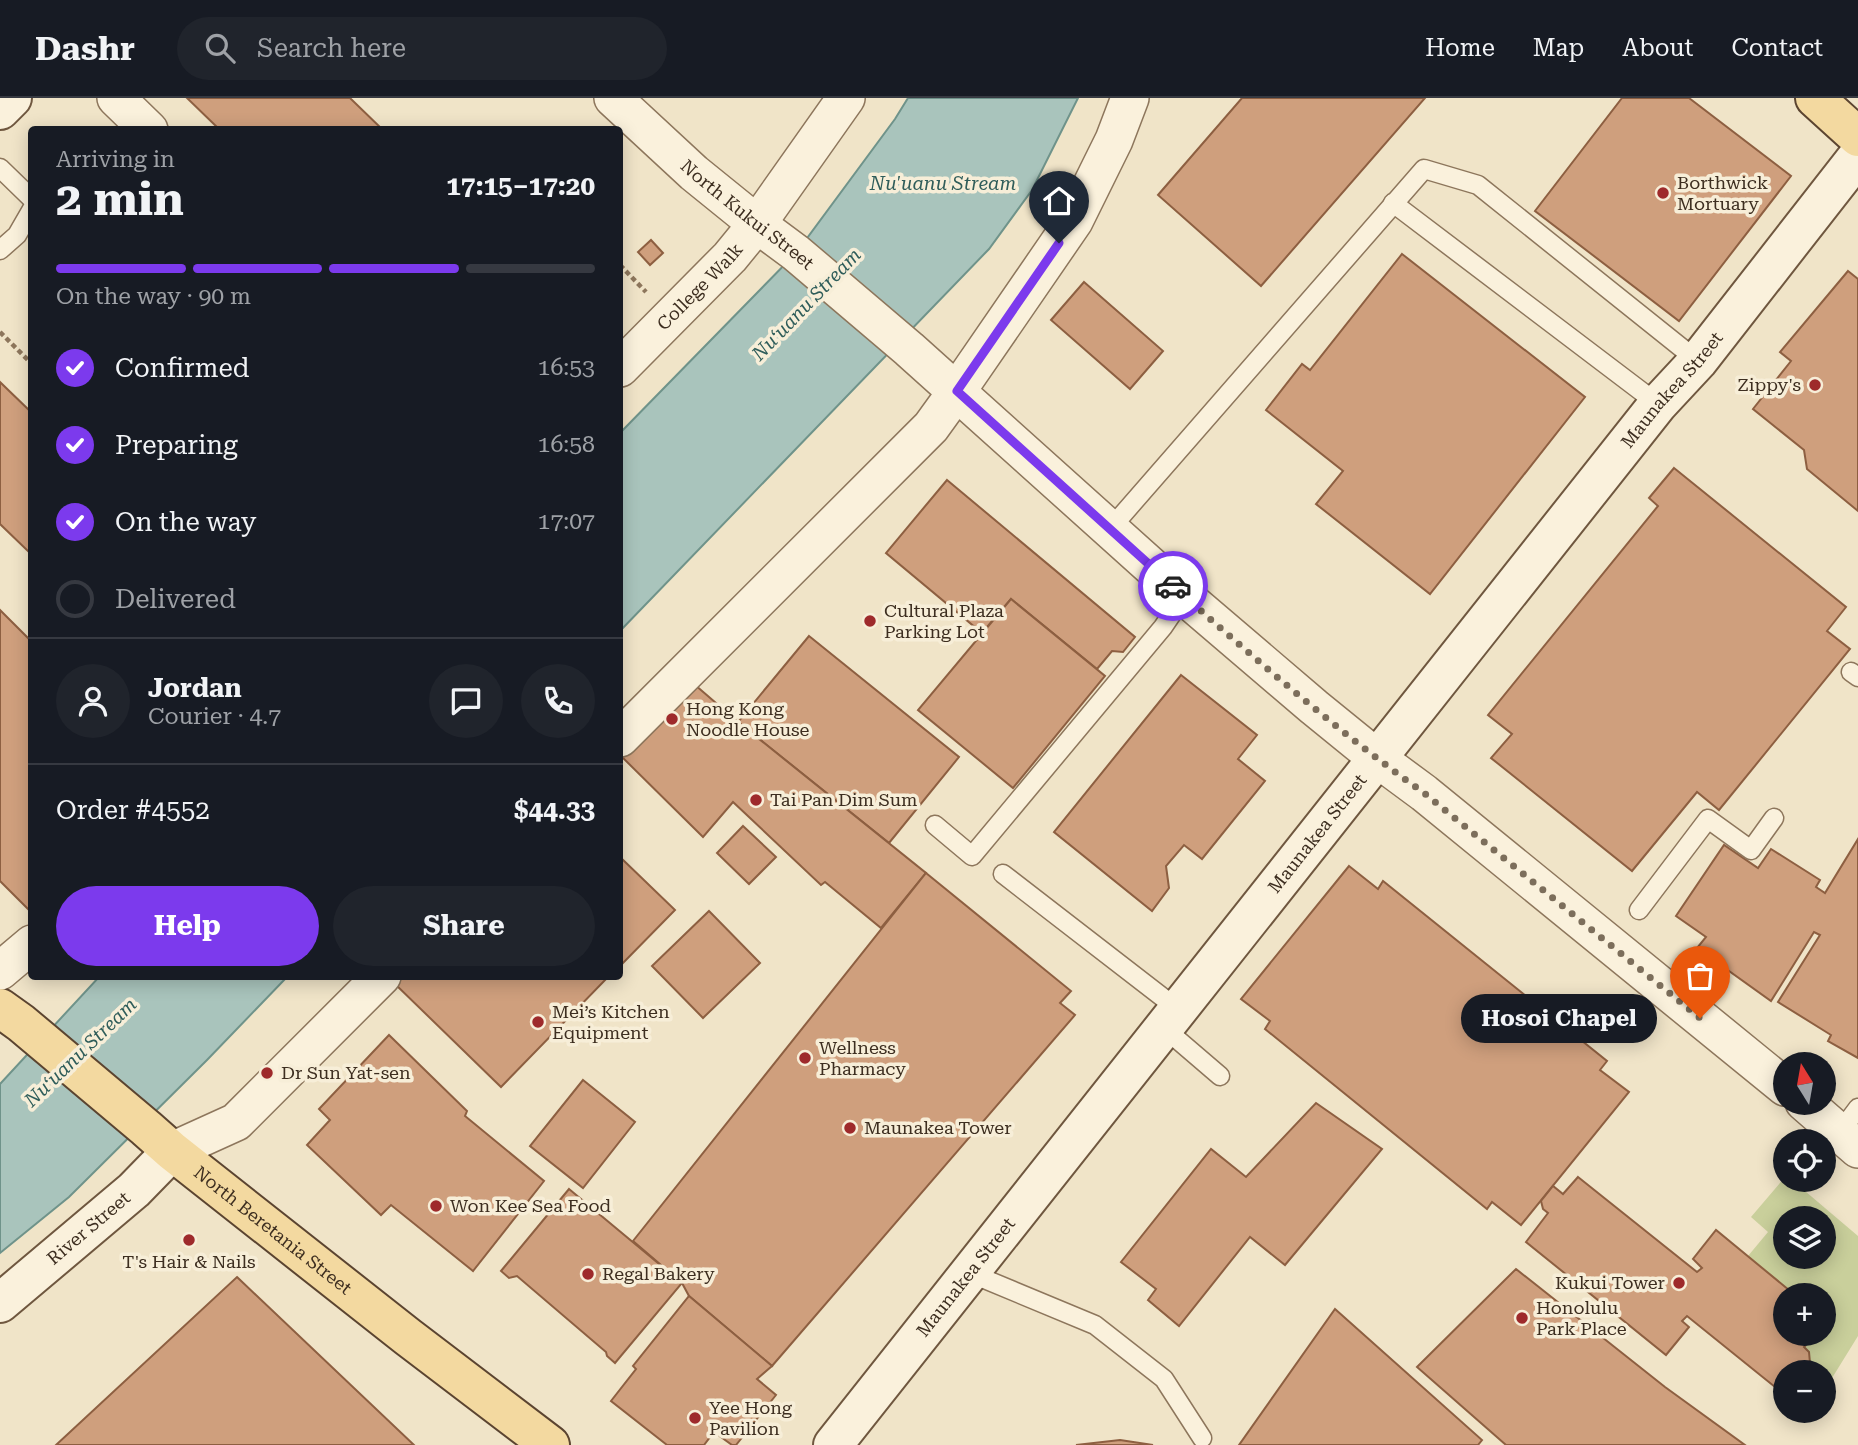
<!DOCTYPE html>
<html lang="en">
<head>
<meta charset="utf-8">
<style>
  :root { --surface:#171b24; --page:#20242c; --text:#f1f3f6; --muted:#9ea1a6; --line:#363941; --accent:#7c3aed }
  body { margin:0; font-family:"Roboto Serif",serif; background:var(--page); color:var(--text); height:100vh; display:flex; flex-direction:column; font-size:26px; white-space:nowrap }
  * { box-sizing:border-box; margin:0 }
  p { font-size:23px; color:var(--muted) }
  .icon { flex:none; width:38px; height:38px; fill:none; stroke:currentColor; stroke-width:2; stroke-linecap:round; stroke-linejoin:round }
  .map { position:relative; flex:1; overflow:hidden }
  .details { position:absolute; left:28px; top:28px; width:595px; height:854px; display:flex; flex-direction:column; background:var(--surface); border-radius:7px; box-shadow:0 4px 18px #0003 }
  .details>* { flex:none }
  .needle { width:46px; rotate:349deg }
  .buttons { position:absolute; left:1773px; top:954px; display:grid; gap:14px }
  .buttons a { display:grid; place-items:center; width:63px; height:63px; border-radius:50%; background:var(--surface); box-shadow:0 4px 18px #0003; font-size:35px }
  .pin { position:absolute; display:grid; place-items:center; width:60px; height:60px; color:#fff; margin:-72px -30px; border-radius:50% 50% 50% 0; rotate:-45deg; box-shadow:0 0 7px #0007 }
  .pin .icon { rotate:45deg }
  .courier { position:absolute; display:grid; place-items:center; width:70px; height:70px; margin:-35px; border:5px solid #7c3aed; border-radius:50%; background:#fff; color:#222; box-shadow:0 2px 9px #0007 }
  .bubble { position:absolute; height:49px; border-radius:24px; background:var(--surface); box-shadow:0 4px 18px #0003; font-size:23px; font-weight:700; line-height:49px; text-align:center }
  .headline em { font-style:normal; font-weight:700 }
  .headline div { display:flex; flex-direction:column-reverse }
  .headline { display:flex; align-items:center; justify-content:space-between; height:119px; padding:0 28px }
  h1 { font-size:46px; font-weight:700; line-height:52px }
  .bar { display:grid; grid-template-columns:repeat(4,1fr); gap:10px 7px; align-content:center; height:84px; padding:0 28px }
  .bar i { height:9px; border-radius:5px; background:var(--line) }
  .bar .selected { background:var(--accent) }
  .bar p { grid-column:span 4 }
  .line { display:flex; align-items:center; gap:18px; padding:0 28px; border-top:2px solid var(--line) }
  .line div { flex:1 }
  .round { display:grid; place-items:center; flex:none; width:74px; height:74px; border-radius:37px; background:var(--page) }
  ol { padding:0 28px; list-style:none }
  li { display:flex; align-items:center; gap:21px; height:77px }
  li p { margin-inline-start:auto }
  li .icon { padding:7px; border-radius:50%; background:var(--accent); color:#fff; stroke-width:4 }
  li:last-child { color:var(--muted) }
  li i { width:38px; height:38px; border:4px solid var(--line); border-radius:50% }
  .cta { display:flex; gap:14px; margin-top:auto; padding:14px 28px }
  .cta a { flex:1; height:80px; border-radius:42px; background:var(--accent); color:#fff; font-size:28px; font-weight:700; line-height:80px; text-align:center }
  .cta a+a { background:var(--page); color:var(--text) }
  header { display:flex; align-items:center; gap:42px; box-sizing:border-box; height:98px; padding:0 35px; background:var(--surface); border-bottom:2px solid var(--line) }
  header strong { font-size:33px }
  nav { display:flex; gap:38px; margin-inline-start:auto; font-size:24px }
  .search { width:490px; height:63px; background:var(--page); display:flex; align-items:center; gap:18px; box-sizing:border-box; padding:0 24px; border-radius:38px; color:var(--muted); font-size:26px }
  .map>svg:first-child { display:block }
  .green { fill:#c9cf9b; fill-rule:evenodd }
  .water { fill:#a9c4bc; stroke:#6f938a; stroke-width:2 }
  .building { fill:#cf9f7d; stroke:#8d5f41; stroke-width:2 }
  .lines { fill:none; stroke-linecap:round; stroke-linejoin:round }
  .lane-casing { stroke:#8d765c; stroke-width:21 }
  .street-casing { stroke:#8d765c; stroke-width:40 }
  .secondary-casing { stroke:#6f573f; stroke-width:42 }
  .primary-casing { stroke:#5b4430; stroke-width:42 }
  .path { stroke:#8d765c; stroke-width:4.5; stroke-dasharray:5 3.5; stroke-linecap:butt }
  .lane { stroke:#faf1dc; stroke-width:18 }
  .street { stroke:#faf1dc; stroke-width:37 }
  .secondary { stroke:#faf1dc; stroke-width:38 }
  .primary { stroke:#f3d9a0; stroke-width:38 }
  .done { stroke:#7c6e5b; stroke-width:7; stroke-dasharray:0 12.6 }
  .route { stroke:#7c3aed; stroke-width:9 }
  .poi-dot { fill:#9e2a2b; stroke:#f7eed8; stroke-width:2.5 }
  .labels { text-anchor:middle; stroke-width:7; stroke-linejoin:round; paint-order:stroke }
  .poi-label { font-size:18px; fill:#3d2e20; stroke:#f7eed8; text-anchor:start }
  .street-label { font-size:18px; fill:#3d2e20; stroke:#f7eed8 }
  .water-label { font-size:19px; font-style:italic; fill:#2f5d5a; stroke:#f7eed8 }
</style>
</head>
<body>
<header>
<strong>Dashr</strong>
<div class="search"><svg class="icon" aria-label="search" viewBox="0 0 24 24"><circle cx="10" cy="10" r="6"/><path d="M15 15l6 6"/></svg>Search here</div>
<nav><a>Home</a><a>Map</a><a>About</a><a>Contact</a></nav>
</header>
<div class="map">
<svg width="1858" height="1347" viewBox="0 0 1858 1347">
  <rect width="100%" height="100%" fill="#f0e4c8"/>
  <!-- green -->
  <path class="green" d="M1785,1079V1082H1792L1858,1138V1238L1824,1293V1274H1803C1811,1265 1813,1259 1804,1249L1817,1236H1824V1228L1827,1224L1824,1221V1197H1795L1748,1158L1768,1134L1751,1119ZM1785,1120H1824V1158H1785Z"/>
  <!-- water -->
  <g class="water">
    <polygon points="908,0 1078,0 1032,92 989,151 620,533 620,335 796,155 895,21"/>
    <polygon points="99,879 287,879 207,962 69,1099 0,1155 0,986"/>
  </g>
  <!-- building -->
  <g class="building">
    <polygon points="187,0 350,0 383,32 220,32"/>
    <polygon points="1242,0 1425,0 1261,188 1158,97"/>
    <polygon points="1622,0 1689,0 1791,78 1679,223 1535,113"/>
    <polygon points="651,142 663,155 650,167 638,154"/>
    <polygon points="1402,156 1585,299 1430,496 1316,406 1343,373 1266,312 1302,266 1310,272"/>
    <polygon points="1848,173 1858,181 1858,413 1807,371 1804,352 1753,311 1791,263 1780,254"/>
    <polygon points="1084,184 1163,253 1130,291 1051,222"/>
    <polygon points="0,284 32,315 32,457 0,426"/>
    <polygon points="1674,370 1846,509 1827,533 1850,551 1719,712 1697,694 1632,773 1491,660 1512,636 1488,617 1658,408 1649,400"/>
    <polygon points="947,382 1135,539 1123,554 1112,553 1097,571 1011,501 982,535 886,455"/>
    <polygon points="1011,501 1105,578 1013,690 918,612"/>
    <polygon points="0,512 32,544 32,812 30,813 0,783"/>
    <polygon points="809,538 959,659 889,745 738,624"/>
    <polygon points="1181,577 1257,637 1238,661 1265,683 1202,761 1184,747 1166,768 1169,790 1152,813 1054,734"/>
    <polygon points="687,580 738,624 926,775 881,830 825,784 821,787 733,704 703,739 620,657"/>
    <polygon points="743,728 776,759 749,786 717,755"/>
    <polygon points="1858,741 1858,960 1828,943 1831,937 1778,904 1820,837 1814,834 1771,903 1697,850 1706,839 1676,818 1724,747 1758,770 1771,751 1820,782 1816,789 1825,795"/>
    <polygon points="620,759 675,812 620,868"/>
    <polygon points="1349,768 1378,791 1383,783 1607,963 1600,972 1629,994 1521,1127 1492,1104 1487,1111 1265,931 1270,923 1241,901"/>
    <polygon points="926,775 1071,893 1060,905 1075,917 772,1268 689,1198 682,1185 633,1143"/>
    <polygon points="709,813 760,865 703,920 652,868"/>
    <polygon points="401,878 609,878 501,989 394,885"/>
    <polygon points="389,937 467,1013 465,1018 544,1083 473,1173 391,1107 381,1117 307,1047 330,1022 319,1011"/>
    <polygon points="583,982 635,1024 583,1090 530,1048"/>
    <polygon points="1316,1005 1382,1051 1285,1167 1250,1139 1179,1228 1148,1202 1156,1191 1121,1164 1211,1051 1246,1079"/>
    <polygon points="1578,1079 1697,1174 1702,1170 1693,1161 1716,1132 1795,1197 1785,1197 1785,1236 1817,1236 1804,1249 1809,1254 1810,1265 1803,1274 1785,1274 1785,1297 1687,1218 1682,1223 1689,1229 1666,1257 1526,1144 1548,1115 1543,1111 1541,1103 1553,1088 1563,1096"/>
    <polygon points="569,1091 682,1185 615,1265 607,1258 606,1254 517,1178 509,1180 501,1173"/>
    <polygon points="1516,1171 1665,1289 1745,1347 1506,1347 1417,1269"/>
    <polygon points="237,1179 414,1347 56,1347"/>
    <polygon points="689,1198 772,1268 757,1281 776,1297 736,1347 732,1347 714,1334 704,1347 667,1347 611,1303 636,1271 633,1268"/>
    <polygon points="1335,1211 1482,1342 1478,1347 1239,1347"/>
    <polygon points="1120,1342 1153,1347 1076,1347"/>
  </g>
  <g class="lines">
    <!-- lane casing -->
    <g class="lane-casing">
      <g id="lane">
        <polyline points="0,70 32,101"/>
        <polyline points="1393,105 1658,306"/>
        <polyline points="0,152 17,137 32,111"/>
        <polyline points="1110,431 1424,71 1478,87 1698,263"/>
        <polyline points="1851,574 1858,579"/>
        <polyline points="935,727 972,758 1163,529 1184,498"/>
        <polyline points="1003,776 1179,912"/>
        <polyline points="1639,812 1708,721 1751,752 1774,720"/>
        <polyline points="1164,930 1220,978"/>
        <polyline points="1840,1034 1858,1010"/>
        <polyline points="970,1175 1095,1227 1164,1281 1202,1340"/>
      </g>
    </g>
    <!-- street casing -->
    <g class="street-casing">
      <g id="street">
        <polyline points="116,0 149,32"/>
        <path id="s1" d="M613,0L694,75L757,126L796,155L909,251L1184,498L1314,609L1378,661L1424,695L1785,989"/>
        <path id="s2" d="M620,270L730,159L757,126L846,0"/>
        <polyline points="620,640 931,329 957,293 1074,123 1114,42 1130,0"/>
        <polyline points="0,873 32,846"/>
        <polyline points="1804,1004 1858,1051"/>
        <polyline points="172,1053 236,1024 382,878"/>
      </g>
    </g>
    <!-- secondary casing -->
    <g class="secondary-casing">
      <g id="secondary">
        <polyline points="0,12 12,0"/>
        <path id="s3" d="M0,1205L134,1092L172,1053"/>
        <path id="s4" d="M833,1347L1658,306L1698,263L1858,58"/>
      </g>
    </g>
    <!-- primary casing -->
    <g class="primary-casing">
      <g id="primary">
        <polyline points="1815,0 1858,39"/>
        <path id="s5" d="M0,910L21,925L146,1030L172,1053L408,1239L550,1347"/>
      </g>
    </g>
    <!-- path -->
    <g class="path">
      <polyline points="620,167 646,194"/>
      <polyline points="0,234 32,266"/>
    </g>
    <!-- lane -->
    <use href="#lane" class="lane"/>
    <!-- street -->
    <use href="#street" class="street"/>
    <!-- secondary -->
    <use href="#secondary" class="secondary"/>
    <!-- primary -->
    <use href="#primary" class="primary"/>
  </g>
  <g class="lines">
    <!-- done -->
    <path class="done" d="M1173,488C1254,560 1336,632 1424,695L1700,920"/>
    <!-- route -->
    <polyline class="route" points="1059,145 957,293 1173,488"/>
  </g>
  <!-- markers -->
  <g class="poi-dot">
    <circle cx="1663" cy="95" r="7"/>
    <circle cx="1815" cy="287" r="7"/>
    <circle cx="870" cy="523" r="7"/>
    <circle cx="672" cy="621" r="7"/>
    <circle cx="756" cy="702" r="7"/>
    <circle cx="538" cy="924" r="7"/>
    <circle cx="805" cy="960" r="7"/>
    <circle cx="267" cy="975" r="7"/>
    <circle cx="850" cy="1030" r="7"/>
    <circle cx="436" cy="1108" r="7"/>
    <circle cx="189" cy="1142" r="7"/>
    <circle cx="588" cy="1176" r="7"/>
    <circle cx="1679" cy="1185" r="7"/>
    <circle cx="1522" cy="1220" r="7"/>
    <circle cx="695" cy="1320" r="7"/>
  </g>
  <g class="labels">
    <!-- poi labels -->
    <g class="poi-label">
      <text x="1677" y="91">Borthwick<tspan x="1677" dy="21">Mortuary</tspan></text>
      <text x="1801" y="293" text-anchor="end">Zippy's</text>
      <text x="884" y="519">Cultural Plaza<tspan x="884" dy="21">Parking Lot</tspan></text>
      <text x="686" y="617">Hong Kong<tspan x="686" dy="21">Noodle House</tspan></text>
      <text x="770" y="708">Tai Pan Dim Sum</text>
      <text x="552" y="920">Mei’s Kitchen<tspan x="552" dy="21">Equipment</tspan></text>
      <text x="819" y="956">Wellness<tspan x="819" dy="21">Pharmacy</tspan></text>
      <text x="281" y="981">Dr Sun Yat-sen</text>
      <text x="864" y="1036">Maunakea Tower</text>
      <text x="450" y="1114">Won Kee Sea Food</text>
      <text x="189" y="1170" text-anchor="middle">T's Hair &amp; Nails</text>
      <text x="602" y="1182">Regal Bakery</text>
      <text x="1665" y="1191" text-anchor="end">Kukui Tower</text>
      <text x="1536" y="1216">Honolulu<tspan x="1536" dy="21">Park Place</tspan></text>
      <text x="709" y="1316">Yee Hong<tspan x="709" dy="21">Pavilion</tspan></text>
    </g>
    <!-- street labels -->
    <g class="street-label">
      <text dy="6" stroke="none"><textPath href="#s1" startOffset="178">North Kukui Street</textPath></text>
      <text dy="6" stroke="none"><textPath href="#s2" startOffset="114">College Walk</textPath></text>
      <text dy="6" stroke="none"><textPath href="#s4" startOffset="1348">Maunakea Street</textPath></text>
      <text dy="6" stroke="none"><textPath href="#s4" startOffset="780">Maunakea Street</textPath></text>
      <text dy="6" stroke="none"><textPath href="#s3" startOffset="116">River Street</textPath></text>
      <text dy="6" stroke="none"><textPath href="#s5" startOffset="352">North Beretania Street</textPath></text>
      <text dy="6" stroke="none"><textPath href="#s4" startOffset="214">Maunakea Street</textPath></text>
    </g>
    <!-- water labels -->
    <g class="water-label">
      <text x="943" y="92">Nu'uanu Stream</text>
      <text transform="translate(806 206) rotate(-46)" y="7">Nuʻuanu Stream</text>
      <text transform="translate(80 954) rotate(-44)" y="7">Nuʻuanu Stream</text>
    </g>
  </g>
</svg>
<div class="buttons">
<a><svg class="needle" viewBox="-14 -14 28 28"><path d="M0-13l5 13h-10z" fill="#e53935"/><path d="M0 13l5-13h-10z" fill="#9ea1a6"/></svg></a>
<a><svg class="icon" aria-label="locate" viewBox="0 0 24 24"><circle cx="12" cy="12" r="6"/><path d="M12 2v4M12 18v4M2 12h4M18 12h4"/></svg></a>
<a><svg class="icon" aria-label="layers" viewBox="0 0 24 24"><path d="M12 4l9 5-9 5-9-5zM3 14l9 5 9-5"/></svg></a>
<a>+</a>
<a>−</a>
</div>
<div class="pin" style="left:1700px;top:920px;background:#ea580c"><svg class="icon" aria-label="bag" viewBox="0 0 24 24"><path d="M5 8h14l-1 12H6zM9 8a3 3 0 0 1 6 0"/></svg></div>
<div class="pin" style="left:1059px;top:145px;background:#1f2937"><svg class="icon" aria-label="home" viewBox="0 0 24 24"><path d="M3 11l9-7 9 7M6 9v11h12V9"/></svg></div>
<div class="courier" style="left:1173px;top:488px"><svg class="icon" aria-label="car" viewBox="0 0 24 24"><path d="M5 17H2v-5l4-1 3-4h7l3 4 3 1v5h-3M9 17h6M6 11h13"/><circle cx="7" cy="17" r="2"/><circle cx="17" cy="17" r="2"/></svg></div>
<div class="bubble" style="left:1461px;top:896px;width:196px">Hosoi Chapel</div>
<section class="details">
<div class="headline"><div><h1>2 min</h1><p>Arriving in</p></div><em>17:15–17:20</em></div>
<div class="bar"><i class="selected"></i><i class="selected"></i><i class="selected"></i><i></i><p>On the way · 90 m</p></div>
<ol>
<li><svg class="icon" aria-label="check" viewBox="0 0 24 24"><path d="M5 12l5 5 9-10"/></svg>Confirmed<p>16:53</p></li>
<li><svg class="icon" aria-label="check" viewBox="0 0 24 24"><path d="M5 12l5 5 9-10"/></svg>Preparing<p>16:58</p></li>
<li><svg class="icon" aria-label="check" viewBox="0 0 24 24"><path d="M5 12l5 5 9-10"/></svg>On the way<p>17:07</p></li>
<li><i></i>Delivered</li>
</ol>
<div class="line" style="height:126px"><a class="round"><svg class="icon" aria-label="person" viewBox="0 0 24 24"><circle cx="12" cy="8" r="4"/><path d="M4 21q1-7 8-7t8 7"/></svg></a><div><b>Jordan</b><p>Courier · 4.7</p></div><a class="round"><svg class="icon" aria-label="chat" viewBox="0 0 24 24"><path d="M4 5h16v11H9l-5 4z"/></svg></a><a class="round"><svg class="icon" aria-label="phone" viewBox="0 0 24 24"><path d="M5 4h4l2 5-3 2q2 4 5 5l2-3 5 2v4C11 20 4 13 5 4z"/></svg></a></div>
<div class="line" style="height:91px"><div>Order #4552</div><b>$44.33</b></div>
<div class="cta"><a>Help</a><a>Share</a></div>
</section>
</div>
</body>
</html>
